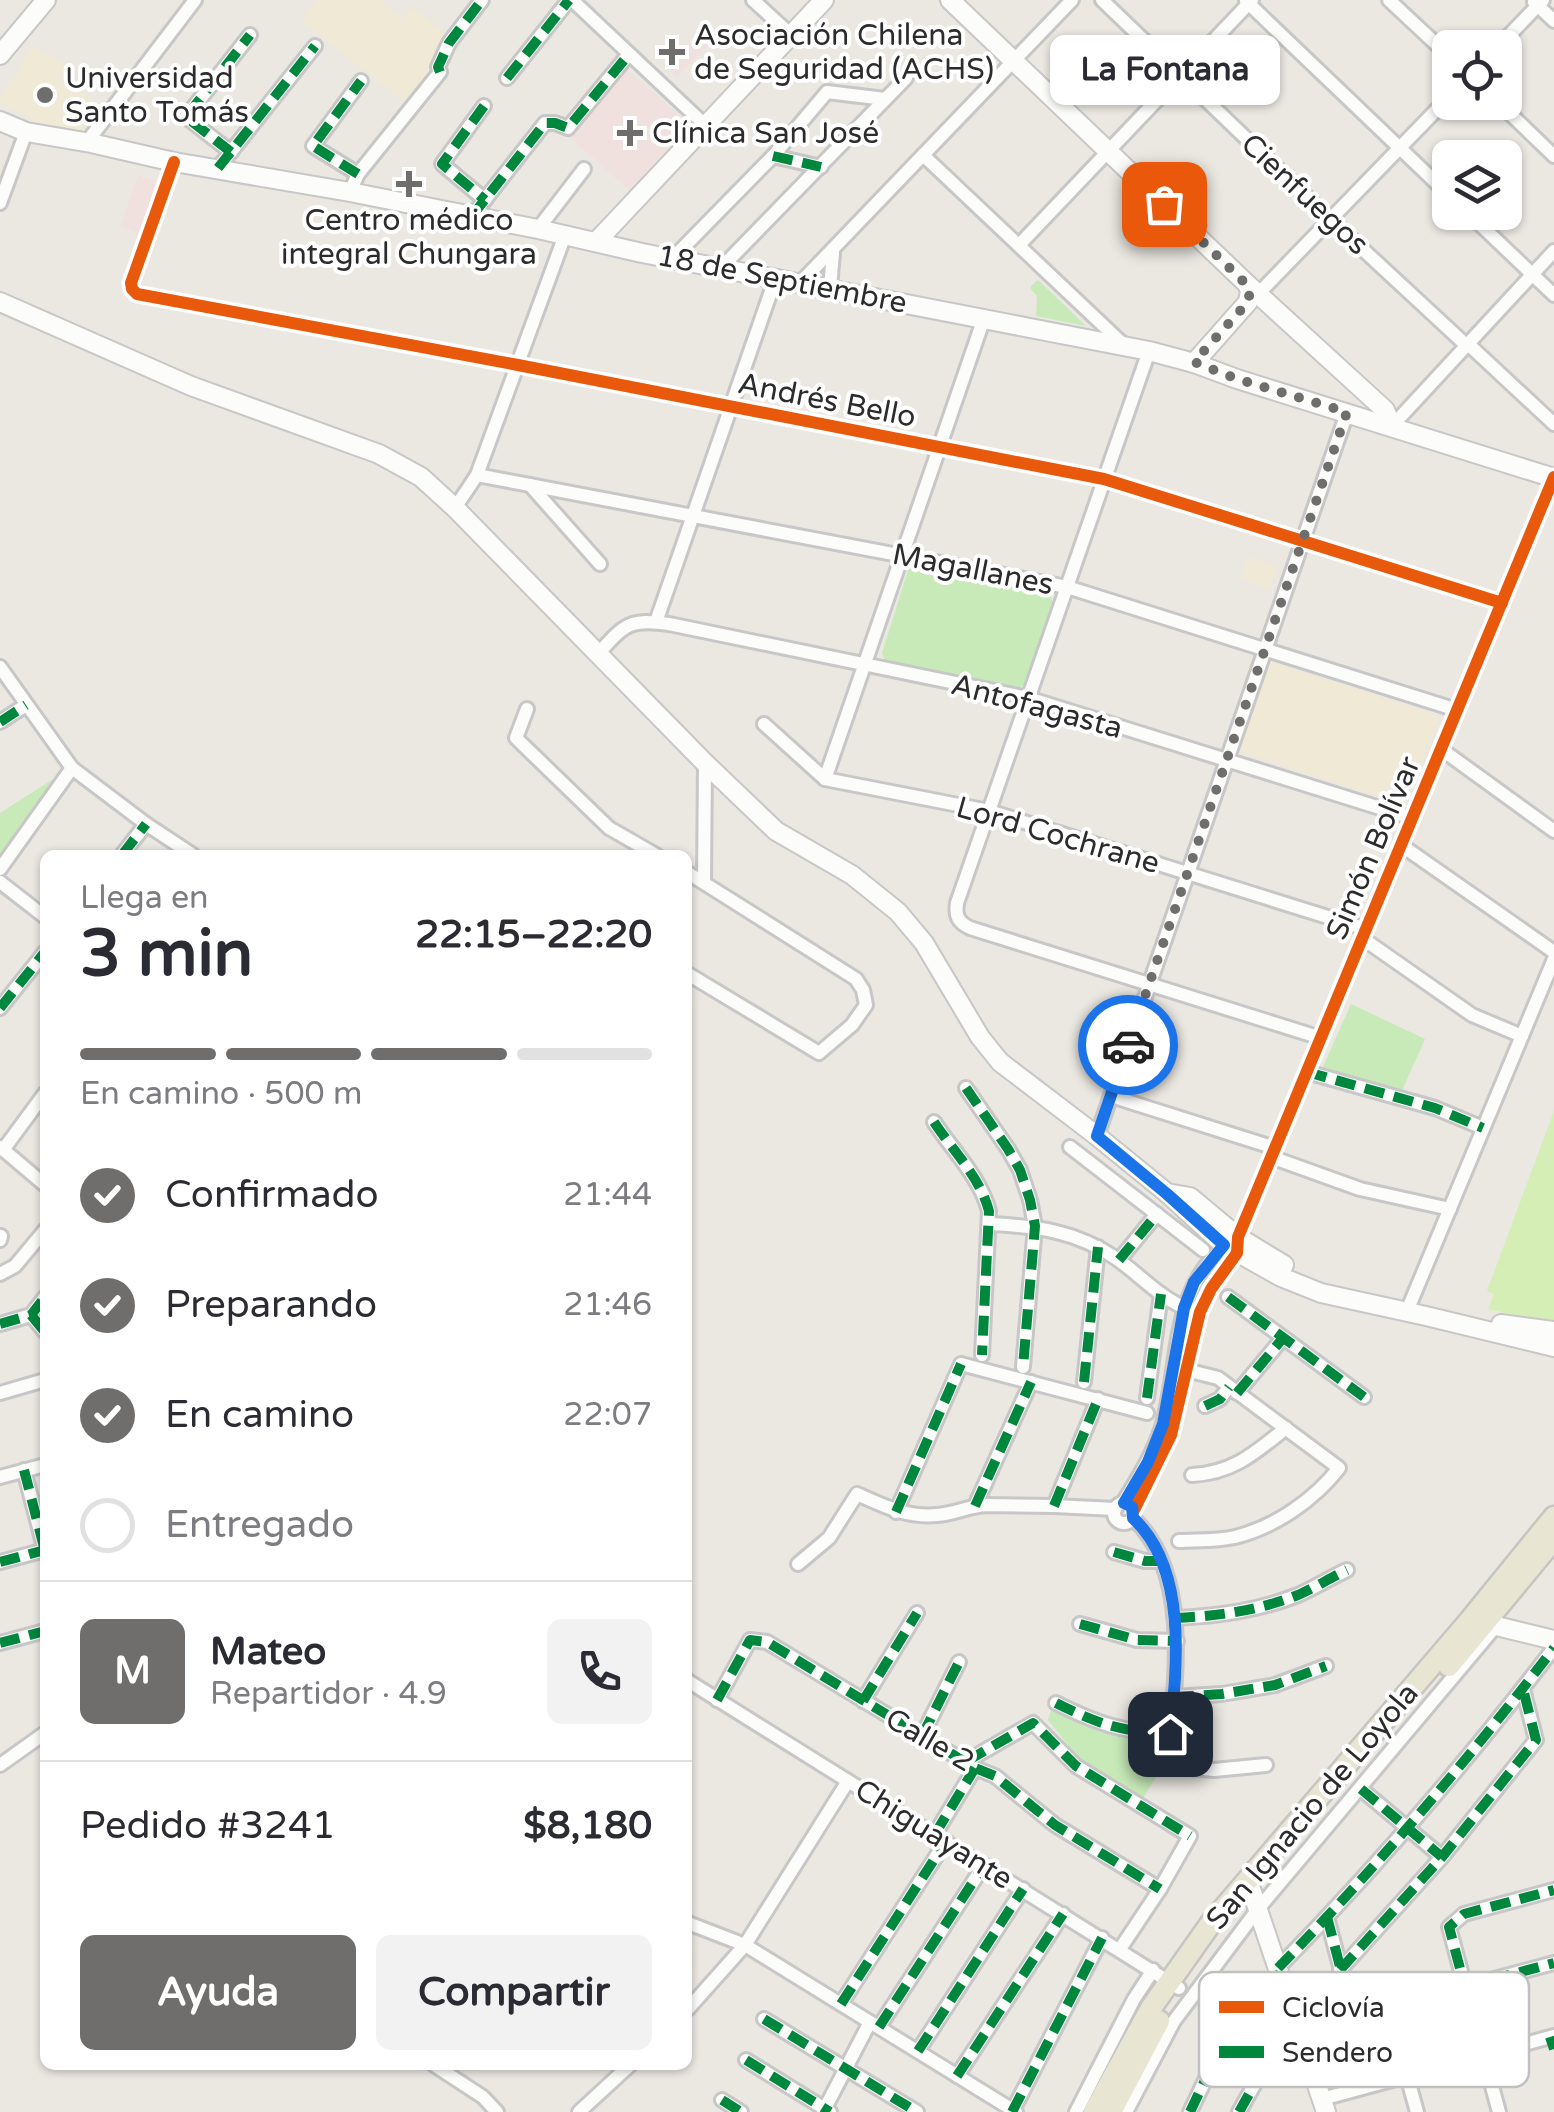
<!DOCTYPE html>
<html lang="es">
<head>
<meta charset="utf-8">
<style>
  :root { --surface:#fff; --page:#f2f2f3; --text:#2b2b33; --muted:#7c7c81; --line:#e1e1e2; --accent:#6f6e6c }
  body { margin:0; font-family:"Varela Round",sans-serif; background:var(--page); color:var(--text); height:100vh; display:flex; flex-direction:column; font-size:38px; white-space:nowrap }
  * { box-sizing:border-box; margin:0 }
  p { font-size:32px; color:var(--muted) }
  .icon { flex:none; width:55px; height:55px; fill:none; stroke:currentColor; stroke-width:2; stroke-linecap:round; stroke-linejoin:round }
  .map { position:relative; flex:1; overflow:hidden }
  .drawer { position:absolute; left:40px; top:850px; width:652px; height:1220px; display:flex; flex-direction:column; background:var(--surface); border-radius:15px; box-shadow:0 2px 8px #0004 }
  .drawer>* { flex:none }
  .buttons { position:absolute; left:1432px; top:30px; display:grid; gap:20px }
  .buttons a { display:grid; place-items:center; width:90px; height:90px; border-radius:15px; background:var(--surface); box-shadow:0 2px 8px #0004; font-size:50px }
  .pin { position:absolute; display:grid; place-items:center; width:85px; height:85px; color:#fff; margin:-42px; border-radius:20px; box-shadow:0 5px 15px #0006 }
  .courier { position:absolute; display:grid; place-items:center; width:100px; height:100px; margin:-50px; border:8px solid #1a73e8; border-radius:50%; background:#fff; color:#222; box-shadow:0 2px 12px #0007 }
  .bubble { position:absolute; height:70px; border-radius:15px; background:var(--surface); box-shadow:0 2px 8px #0004; font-size:32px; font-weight:700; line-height:70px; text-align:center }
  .overview em { font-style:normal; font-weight:700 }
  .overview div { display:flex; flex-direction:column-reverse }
  .overview { display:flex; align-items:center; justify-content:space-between; height:170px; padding:0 40px }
  h1 { font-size:65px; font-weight:700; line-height:75px }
  .bar { display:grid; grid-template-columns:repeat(4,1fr); gap:15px 10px; align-content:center; height:120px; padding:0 40px }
  .bar i { height:12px; border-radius:8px; background:var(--line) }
  .bar .on { background:var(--accent) }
  .bar p { grid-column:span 4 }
  .line { display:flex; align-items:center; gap:25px; padding:0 40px; border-top:2px solid var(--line) }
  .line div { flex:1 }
  .round { display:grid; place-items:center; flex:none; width:105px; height:105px; border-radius:15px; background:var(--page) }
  ol { padding:0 40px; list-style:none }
  li { display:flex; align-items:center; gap:30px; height:110px }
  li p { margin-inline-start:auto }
  li .icon { padding:10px; border-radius:50%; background:var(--accent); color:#fff; stroke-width:4 }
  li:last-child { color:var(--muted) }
  li i { width:55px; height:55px; border:5px solid var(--line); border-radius:50% }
  .action { display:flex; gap:20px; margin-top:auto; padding:20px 40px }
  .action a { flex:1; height:115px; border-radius:15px; background:var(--accent); color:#fff; font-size:40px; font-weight:700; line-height:115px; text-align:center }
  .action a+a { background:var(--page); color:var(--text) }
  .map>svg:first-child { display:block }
  .education { fill:#efe9d6 }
  .medical { fill:#f1e1de }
  .green { fill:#c8eab8 }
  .pitch { fill:#d4eeb5 }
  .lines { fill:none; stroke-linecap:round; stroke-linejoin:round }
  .street-casing { stroke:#c8c7c7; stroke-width:18 }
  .secondary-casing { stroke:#c8c7c7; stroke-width:22 }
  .primary-casing { stroke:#c6c5c2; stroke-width:25 }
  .street { stroke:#fcfcfb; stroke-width:12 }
  .secondary { stroke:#fcfcfb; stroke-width:18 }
  .primary { stroke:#e9e5d3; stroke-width:20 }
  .quiet { stroke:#00873e; stroke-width:10; stroke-dasharray:20 10; stroke-linecap:butt }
  .cycleway-casing { stroke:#fff; stroke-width:19 }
  .cycleway { stroke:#e8590c; stroke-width:12 }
  .done { stroke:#6f6e6c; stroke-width:10; stroke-dasharray:0 18 }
  .route { stroke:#1a73e8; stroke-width:12 }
  .poi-dot { fill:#6f6e6c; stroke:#fff; stroke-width:4 }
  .labels { text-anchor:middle; stroke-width:8; stroke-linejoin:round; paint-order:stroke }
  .poi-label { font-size:30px; fill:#2c2c2c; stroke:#fff; text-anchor:start }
  .street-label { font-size:30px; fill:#2c2c2c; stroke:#fff }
  .key { fill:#fff; stroke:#c0c0c0; stroke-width:2.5 }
  .key-label { font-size:28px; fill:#2c2c2c }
</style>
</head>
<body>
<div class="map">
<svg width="1554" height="2112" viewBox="0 0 1554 2112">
  <rect width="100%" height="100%" fill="#ebe8e2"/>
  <!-- education -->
  <g class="education">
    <polygon points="317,0 383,0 382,3 403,19 412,7 449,36 431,76 409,105 301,21"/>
    <polygon points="32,47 66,65 60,77 104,107 81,135 33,121 0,103 0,99"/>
    <polygon points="1248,557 1277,567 1269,589 1240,579"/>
    <polygon points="1273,662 1438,716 1438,721 1406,802 1400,804 1242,752 1241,744 1268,664"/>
  </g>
  <!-- medical -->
  <g class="medical">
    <polygon points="701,32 712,41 677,77 667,68"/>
    <polygon points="627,70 693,127 634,194 569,137"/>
    <polygon points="138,175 162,183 142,240 135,238 137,233 120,227"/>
  </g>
  <!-- green -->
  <g class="green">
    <polygon points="1038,280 1086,326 1036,316 1037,296 1031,289 1031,286"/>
    <polygon points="910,564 1050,593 1053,604 1027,683 1017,689 885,661 882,653"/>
    <polygon points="61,774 0,859 0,813"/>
    <polygon points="1351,1004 1425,1039 1401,1093 1321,1071"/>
    <path d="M1051,1710C1091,1727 1122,1737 1165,1743L1160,1771L1140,1803L1076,1755L1048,1720Z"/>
  </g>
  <!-- pitch -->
  <polygon class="pitch" points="1554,1111 1554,1323 1548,1323 1488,1309 1494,1294 1487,1291"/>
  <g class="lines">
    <!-- street casing -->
    <g class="street-casing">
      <g id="street">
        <polyline points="572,0 706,126"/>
        <polyline points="753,0 791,35"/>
        <polyline points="1102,0 1330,219 1466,345"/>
        <polyline points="1389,0 1450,57"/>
        <polyline points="1246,1 1450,196"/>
        <polyline points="1534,2 1554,21"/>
        <polyline points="1497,48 1543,0"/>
        <polyline points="507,78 569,0"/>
        <polyline points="1498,102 1554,156"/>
        <polyline points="484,106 442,164 485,200"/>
        <polyline points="87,142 195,0"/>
        <polyline points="231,152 186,117 250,35"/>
        <polyline points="923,155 1125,346"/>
        <polyline points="773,156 821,167"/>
        <polyline points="174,162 131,283 132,289 137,294 518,365 1104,479 1502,603"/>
        <polyline points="218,168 315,46"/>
        <polyline points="358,174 313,146 361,81"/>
        <polyline points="350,192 358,174 440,72 438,67 449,43 482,0"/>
        <polyline points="0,203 26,132"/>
        <polyline points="1467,212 1554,295"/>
        <polyline points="472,216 545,123 555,123 568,128 629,54"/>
        <polyline points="538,229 584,169"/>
        <polyline points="1019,245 1252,0"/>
        <polyline points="672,259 773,156 827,92 885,99"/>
        <polyline points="721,268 906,78"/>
        <polyline points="801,282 1072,0"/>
        <polyline points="830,288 833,253"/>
        <polyline points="1258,294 1450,96"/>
        <polyline points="1467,343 1554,424"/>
        <path d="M1149,351L957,903C955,916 958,922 970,928L1321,1038"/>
        <polyline points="1392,426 1554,251"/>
        <polyline points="477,475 1067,587 1457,710"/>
        <polyline points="530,485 600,564"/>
        <polyline points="455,508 477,475 565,235"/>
        <polyline points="656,622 776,277"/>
        <path d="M598,654C624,625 629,618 669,624L1028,698L1412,818"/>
        <polyline points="0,667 72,768 146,824 193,855"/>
        <polyline points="527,709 516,738 609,828 656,855"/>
        <polyline points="0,722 26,705"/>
        <polyline points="764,724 825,779 989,811 1366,929"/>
        <polyline points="1441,749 1554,831"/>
        <polyline points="825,779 984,318"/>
        <polyline points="1401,845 1554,952"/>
        <polyline points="122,855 146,824"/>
        <polyline points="0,869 72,768"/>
        <polyline points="688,873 856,979 863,990 866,1005 852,1025 819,1053 688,974"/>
        <polyline points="0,882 45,917"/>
        <polyline points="704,882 705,763"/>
        <polyline points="1362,938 1472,1015 1522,1036"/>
        <polyline points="0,1008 45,952"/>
        <polyline points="1307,1072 1435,1108 1483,1128"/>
        <polyline points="966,1088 1008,1149 1020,1170 1030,1200 1035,1226 1023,1367"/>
        <polyline points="1111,1096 1275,1148"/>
        <path d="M934,1122C953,1151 980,1177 989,1211L982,1355"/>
        <polyline points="1097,1136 1347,413"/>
        <polyline points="0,1147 45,1185"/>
        <polyline points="1070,1147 1203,1250"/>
        <polyline points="3,1150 45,1093"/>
        <polyline points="1271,1157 1360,1189 1450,1209"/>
        <path d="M989,1224C1036,1226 1077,1231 1117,1259C1140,1275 1161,1299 1188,1309"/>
        <polyline points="0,1240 1,1236"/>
        <polyline points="1119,1260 1157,1214"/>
        <polyline points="0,1274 15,1266 45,1230"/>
        <polyline points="1228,1297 1364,1397"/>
        <polyline points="1410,1304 1554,959"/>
        <polyline points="31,1315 45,1332"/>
        <polyline points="0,1324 31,1315 45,1297"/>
        <path d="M1174,1367L1218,1378L1339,1468C1314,1500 1275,1527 1235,1537C1217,1541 1198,1540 1179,1541"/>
        <polyline points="1084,1382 1098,1247"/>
        <polyline points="0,1393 45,1380"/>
        <polyline points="1237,1393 1283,1338"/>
        <polyline points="1147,1398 1161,1294"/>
        <polyline points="1205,1406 1220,1399 1229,1387"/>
        <polyline points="24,1470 45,1551"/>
        <path d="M1192,1475C1233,1473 1255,1453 1286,1428"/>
        <polyline points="0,1477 45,1465"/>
        <path d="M1123,1503C1138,1478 1153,1455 1162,1427C1181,1363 1169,1288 1229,1243"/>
        <circle cx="1124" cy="1513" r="10"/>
        <polyline points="975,1506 1031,1382"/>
        <polyline points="1054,1506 1098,1399"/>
        <polyline points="1134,1510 1171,1435 1200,1312 1211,1289 1237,1253 1238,1237 1554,477"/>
        <polyline points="896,1512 961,1364 1147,1413"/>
        <path d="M1133,1518C1191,1572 1176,1681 1168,1751L1169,1766L1214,1770L1266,1765"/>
        <polyline points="1114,1552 1145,1561 1160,1561"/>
        <polyline points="0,1562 45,1550"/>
        <path d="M798,1564L829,1538L857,1494C884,1506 907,1518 937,1515C954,1514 969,1506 986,1505L1054,1506L1115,1509"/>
        <path d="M1175,1618C1217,1616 1257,1611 1298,1595C1314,1588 1330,1578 1347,1570"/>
        <polyline points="1080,1624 1137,1640 1177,1641"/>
        <polyline points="0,1643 45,1631"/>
        <polyline points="688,1681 1179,1988"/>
        <polyline points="1174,1697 1222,1694 1275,1685 1326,1666"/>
        <polyline points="717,1700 750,1640 767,1642 975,1768 995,1776 1055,1825 1160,1889"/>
        <polyline points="863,1701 917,1613"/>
        <path d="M1056,1703C1098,1724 1122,1732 1170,1734"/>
        <polyline points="922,1736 959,1662"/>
        <polyline points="967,1761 1033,1723 1076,1766 1190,1836 1160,1889 1120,1949"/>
        <polyline points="0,1765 45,1733"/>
        <polyline points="1361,1789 1442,1857"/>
        <polyline points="935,1834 975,1768"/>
        <polyline points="1327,1917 1353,2016"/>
        <polyline points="688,1923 745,1945 1016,2112"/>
        <path d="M1278,1968C1376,1868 1469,1759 1554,1648"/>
        <polyline points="1340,1970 1442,1857 1536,1740 1523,1689"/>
        <polyline points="841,2004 946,1841"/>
        <polyline points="688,2009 745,1945 848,1781"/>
        <polyline points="764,2019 917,2112"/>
        <polyline points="879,2027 984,1865"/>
        <polyline points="918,2051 1023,1889"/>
        <polyline points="746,2060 830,2112"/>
        <polyline points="434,2065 483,2097 497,2112"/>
        <polyline points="957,2076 1063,1914"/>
        <polyline points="1407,2076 1417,2112"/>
        <polyline points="1322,2099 1554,2036"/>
        <polyline points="722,2100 741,2112"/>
        <polyline points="579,2112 630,2065"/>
        <polyline points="823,2112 870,2022"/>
        <polyline points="1012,2112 1102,1938"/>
        <polyline points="1076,2112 1134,1999 1153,1970"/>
        <polyline points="1126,2112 1174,2021 1258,1909 1496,1626"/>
        <polyline points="1190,2112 1207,2076 1240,2019 1280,1973"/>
        <polyline points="1239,2112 1267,2062 1299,2031 1554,1963"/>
        <polyline points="1499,2112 1449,1927 1464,1914 1554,1890"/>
      </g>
    </g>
    <!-- secondary casing -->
    <g class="secondary-casing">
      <g id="secondary">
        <polyline points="950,0 1247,284 1385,410 1392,426"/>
        <polyline points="0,55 46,0"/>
        <polyline points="0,121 26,132 91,143 174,162 350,192 538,229 642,253 1149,351 1194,363 1237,379 1554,478"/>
        <polyline points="596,242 824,0"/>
        <polyline points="0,302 191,386 379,454 421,477 455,508 705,763 776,831 852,875 898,912 924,943 980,1037 1000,1062 1097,1136 1167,1193 1224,1245 1281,1277 1321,1293 1426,1316 1554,1347"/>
        <polyline points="1194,363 1248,302 1250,291 1247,284"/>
        <polyline points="1167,1193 1190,1197 1238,1237 1284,1265"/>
        <polyline points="1501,1324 1554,1331"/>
        <polyline points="1476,1621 1554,1640"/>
        <polyline points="1248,1880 1326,2112"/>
      </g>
    </g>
    <!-- primary casing -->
    <g class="primary-casing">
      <g id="primary">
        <polyline points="1449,1666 1554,1539"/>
        <polyline points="1094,2112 1151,2008 1211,1923 1471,1619 1554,1517"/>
        <polyline points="1111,2112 1159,2021"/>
      </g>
    </g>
    <!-- street -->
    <use href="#street" class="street"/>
    <!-- secondary -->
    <use href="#secondary" class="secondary"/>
    <!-- primary -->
    <use href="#primary" class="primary"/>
    <!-- quiet -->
    <g class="quiet">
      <polyline points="440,72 438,67 449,43 482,0"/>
      <polyline points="507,78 569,0"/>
      <polyline points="484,106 442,164 485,200"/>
      <polyline points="231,152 186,117 250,35"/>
      <polyline points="773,156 821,167"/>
      <polyline points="218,168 315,46"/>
      <polyline points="358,174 313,146 361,81"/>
      <polyline points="472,216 545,123 555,123 568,128 629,54"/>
      <polyline points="0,722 26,705"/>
      <polyline points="122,855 146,824"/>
      <polyline points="0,1008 45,952"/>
      <polyline points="1307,1072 1435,1108 1483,1128"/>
      <polyline points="966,1088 1008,1149 1020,1170 1030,1200 1035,1226 1023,1367"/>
      <path d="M934,1122C953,1151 980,1177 989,1211L982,1355"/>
      <polyline points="1119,1260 1157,1214"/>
      <polyline points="1228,1297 1364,1397"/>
      <polyline points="31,1315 45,1332"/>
      <polyline points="0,1324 31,1315 45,1297"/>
      <polyline points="1084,1382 1098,1247"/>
      <polyline points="1237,1393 1283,1338"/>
      <polyline points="1147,1398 1161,1294"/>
      <polyline points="1205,1406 1220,1399 1229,1387"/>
      <polyline points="24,1470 45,1551"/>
      <polyline points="975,1506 1031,1382"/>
      <polyline points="1054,1506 1098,1399"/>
      <polyline points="896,1512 961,1364"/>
      <polyline points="1114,1552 1145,1561 1160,1561"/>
      <polyline points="0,1562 45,1550"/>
      <path d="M1175,1618C1217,1616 1257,1611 1298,1595C1314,1588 1330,1578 1347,1570"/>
      <polyline points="1080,1624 1137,1640 1177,1641"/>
      <polyline points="0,1643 45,1631"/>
      <polyline points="1174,1697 1222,1694 1275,1685 1326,1666"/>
      <polyline points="717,1700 750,1640 767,1642 975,1768 995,1776 1055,1825 1160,1889"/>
      <polyline points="863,1701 917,1613"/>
      <path d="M1056,1703C1098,1724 1122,1732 1170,1734"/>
      <polyline points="922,1736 959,1662"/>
      <polyline points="967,1761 1033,1723 1076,1766 1190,1836"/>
      <polyline points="1361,1789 1442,1857"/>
      <polyline points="935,1834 975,1768"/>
      <polyline points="1327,1917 1353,2016"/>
      <path d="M1278,1968C1376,1868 1469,1759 1554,1648"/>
      <polyline points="1340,1970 1442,1857 1536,1740 1523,1689"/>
      <polyline points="841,2004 946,1841"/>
      <polyline points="764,2019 917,2112"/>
      <polyline points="879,2027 984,1865"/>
      <polyline points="1550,2037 1554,2049"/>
      <polyline points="918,2051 1023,1889"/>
      <polyline points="1483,2055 1449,1927 1464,1914 1554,1890"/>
      <polyline points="746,2060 830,2112"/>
      <polyline points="957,2076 1063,1914"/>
      <polyline points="722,2100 741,2112"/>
      <polyline points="1012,2112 1102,1938"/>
      <polyline points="1190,2112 1207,2076 1240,2019 1280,1973"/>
      <polyline points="1239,2112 1267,2062 1299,2031 1554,1963"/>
    </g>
    <!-- cycleway casing -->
    <g class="cycleway-casing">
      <g id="cycleway">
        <polyline points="174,162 131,283 132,289 137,294 518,365 1104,479 1502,603"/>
        <polyline points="1134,1510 1171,1435 1200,1312 1211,1289 1237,1253 1238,1237 1554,477"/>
      </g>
    </g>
    <!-- cycleway -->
    <use href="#cycleway" class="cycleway"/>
  </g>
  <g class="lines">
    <!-- done -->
    <polyline class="done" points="1128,1045 1347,412 1237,379 1194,362 1248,302 1250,291 1246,284 1164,204"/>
    <!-- route -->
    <path class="route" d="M1128,1045L1097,1136L1167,1194L1224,1245L1194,1282L1184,1308L1163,1424L1148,1462L1124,1503L1132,1507L1133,1518C1188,1569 1177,1667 1170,1734"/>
  </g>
  <!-- markers -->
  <g class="poi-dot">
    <path d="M667 37h10v10h10v10h-10v10h-10v-10h-10v-10h10z"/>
    <circle cx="45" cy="95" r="10"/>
    <path d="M625 118h10v10h10v10h-10v10h-10v-10h-10v-10h10z"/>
    <path d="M404 169h10v10h10v10h-10v10h-10v-10h-10v-10h10z"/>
  </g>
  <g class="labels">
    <!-- poi labels -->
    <g class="poi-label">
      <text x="694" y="45">Asociación Chilena<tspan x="694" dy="34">de Seguridad (ACHS)</tspan></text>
      <text x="65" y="88">Universidad<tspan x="65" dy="34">Santo Tomás</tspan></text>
      <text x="652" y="143">Clínica San José</text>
      <text x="409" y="230" text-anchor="middle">Centro médico<tspan x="409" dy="34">integral Chungara</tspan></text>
    </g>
    <!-- street labels -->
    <g class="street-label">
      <text transform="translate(1305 194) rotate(43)" y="10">Cienfuegos</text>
      <text transform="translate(782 279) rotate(11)" y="10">18 de Septiembre</text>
      <text transform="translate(827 400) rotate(11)" y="10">Andrés Bello</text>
      <text transform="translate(973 569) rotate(11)" y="10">Magallanes</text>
      <text transform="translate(1037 706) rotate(15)" y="10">Antofagasta</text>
      <text transform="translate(1058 835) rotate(16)" y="10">Lord Cochrane</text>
      <text transform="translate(1373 848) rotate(-67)" y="10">Simón Bolívar</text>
      <text transform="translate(930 1740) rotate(30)" y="10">Calle 2</text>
      <text transform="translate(1312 1806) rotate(-50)" y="10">San Ignacio de Loyola</text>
      <text transform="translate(934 1834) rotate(32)" y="10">Chiguayante</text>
    </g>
  </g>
  <!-- legend -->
  <rect x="1199" y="1972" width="330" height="115" rx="15" class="key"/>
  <rect x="1219" y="2001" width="45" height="12" fill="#e8590c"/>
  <rect x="1219" y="2046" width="45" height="12" fill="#00873e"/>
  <g class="key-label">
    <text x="1282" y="2017">Ciclovía</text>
    <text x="1282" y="2062">Sendero</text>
  </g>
</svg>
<div class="buttons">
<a><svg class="icon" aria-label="locate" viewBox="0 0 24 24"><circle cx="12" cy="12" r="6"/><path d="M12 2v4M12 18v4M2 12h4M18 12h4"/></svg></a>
<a><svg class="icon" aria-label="layers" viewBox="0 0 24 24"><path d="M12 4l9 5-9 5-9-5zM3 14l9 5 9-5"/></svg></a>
</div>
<div class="pin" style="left:1164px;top:204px;background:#ea580c"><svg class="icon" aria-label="bag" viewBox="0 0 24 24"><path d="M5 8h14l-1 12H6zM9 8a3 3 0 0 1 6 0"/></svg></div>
<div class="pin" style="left:1170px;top:1734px;background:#1f2937"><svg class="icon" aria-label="home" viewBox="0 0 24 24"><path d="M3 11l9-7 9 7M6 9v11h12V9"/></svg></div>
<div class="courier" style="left:1128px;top:1045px"><svg class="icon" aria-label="car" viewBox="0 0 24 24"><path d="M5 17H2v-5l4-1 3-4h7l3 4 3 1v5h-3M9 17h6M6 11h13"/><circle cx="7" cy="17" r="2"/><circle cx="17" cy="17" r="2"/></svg></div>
<div class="bubble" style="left:1050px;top:35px;width:230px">La Fontana</div>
<section class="drawer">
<div class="overview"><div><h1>3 min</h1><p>Llega en</p></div><em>22:15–22:20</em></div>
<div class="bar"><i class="on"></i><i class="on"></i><i class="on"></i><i></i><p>En camino · 500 m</p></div>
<ol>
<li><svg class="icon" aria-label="check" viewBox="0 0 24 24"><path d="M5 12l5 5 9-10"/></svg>Confirmado<p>21:44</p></li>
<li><svg class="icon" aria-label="check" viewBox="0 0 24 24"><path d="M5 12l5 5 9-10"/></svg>Preparando<p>21:46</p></li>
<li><svg class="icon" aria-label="check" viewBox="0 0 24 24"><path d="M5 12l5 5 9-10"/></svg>En camino<p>22:07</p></li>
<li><i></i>Entregado</li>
</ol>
<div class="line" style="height:180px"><b class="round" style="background:var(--accent);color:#fff">M</b><div><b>Mateo</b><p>Repartidor · 4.9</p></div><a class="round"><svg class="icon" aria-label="phone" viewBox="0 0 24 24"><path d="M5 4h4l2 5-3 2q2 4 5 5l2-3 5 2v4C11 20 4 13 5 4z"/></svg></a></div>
<div class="line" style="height:130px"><div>Pedido #3241</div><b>$8,180</b></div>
<div class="action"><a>Ayuda</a><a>Compartir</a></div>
</section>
</div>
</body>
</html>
